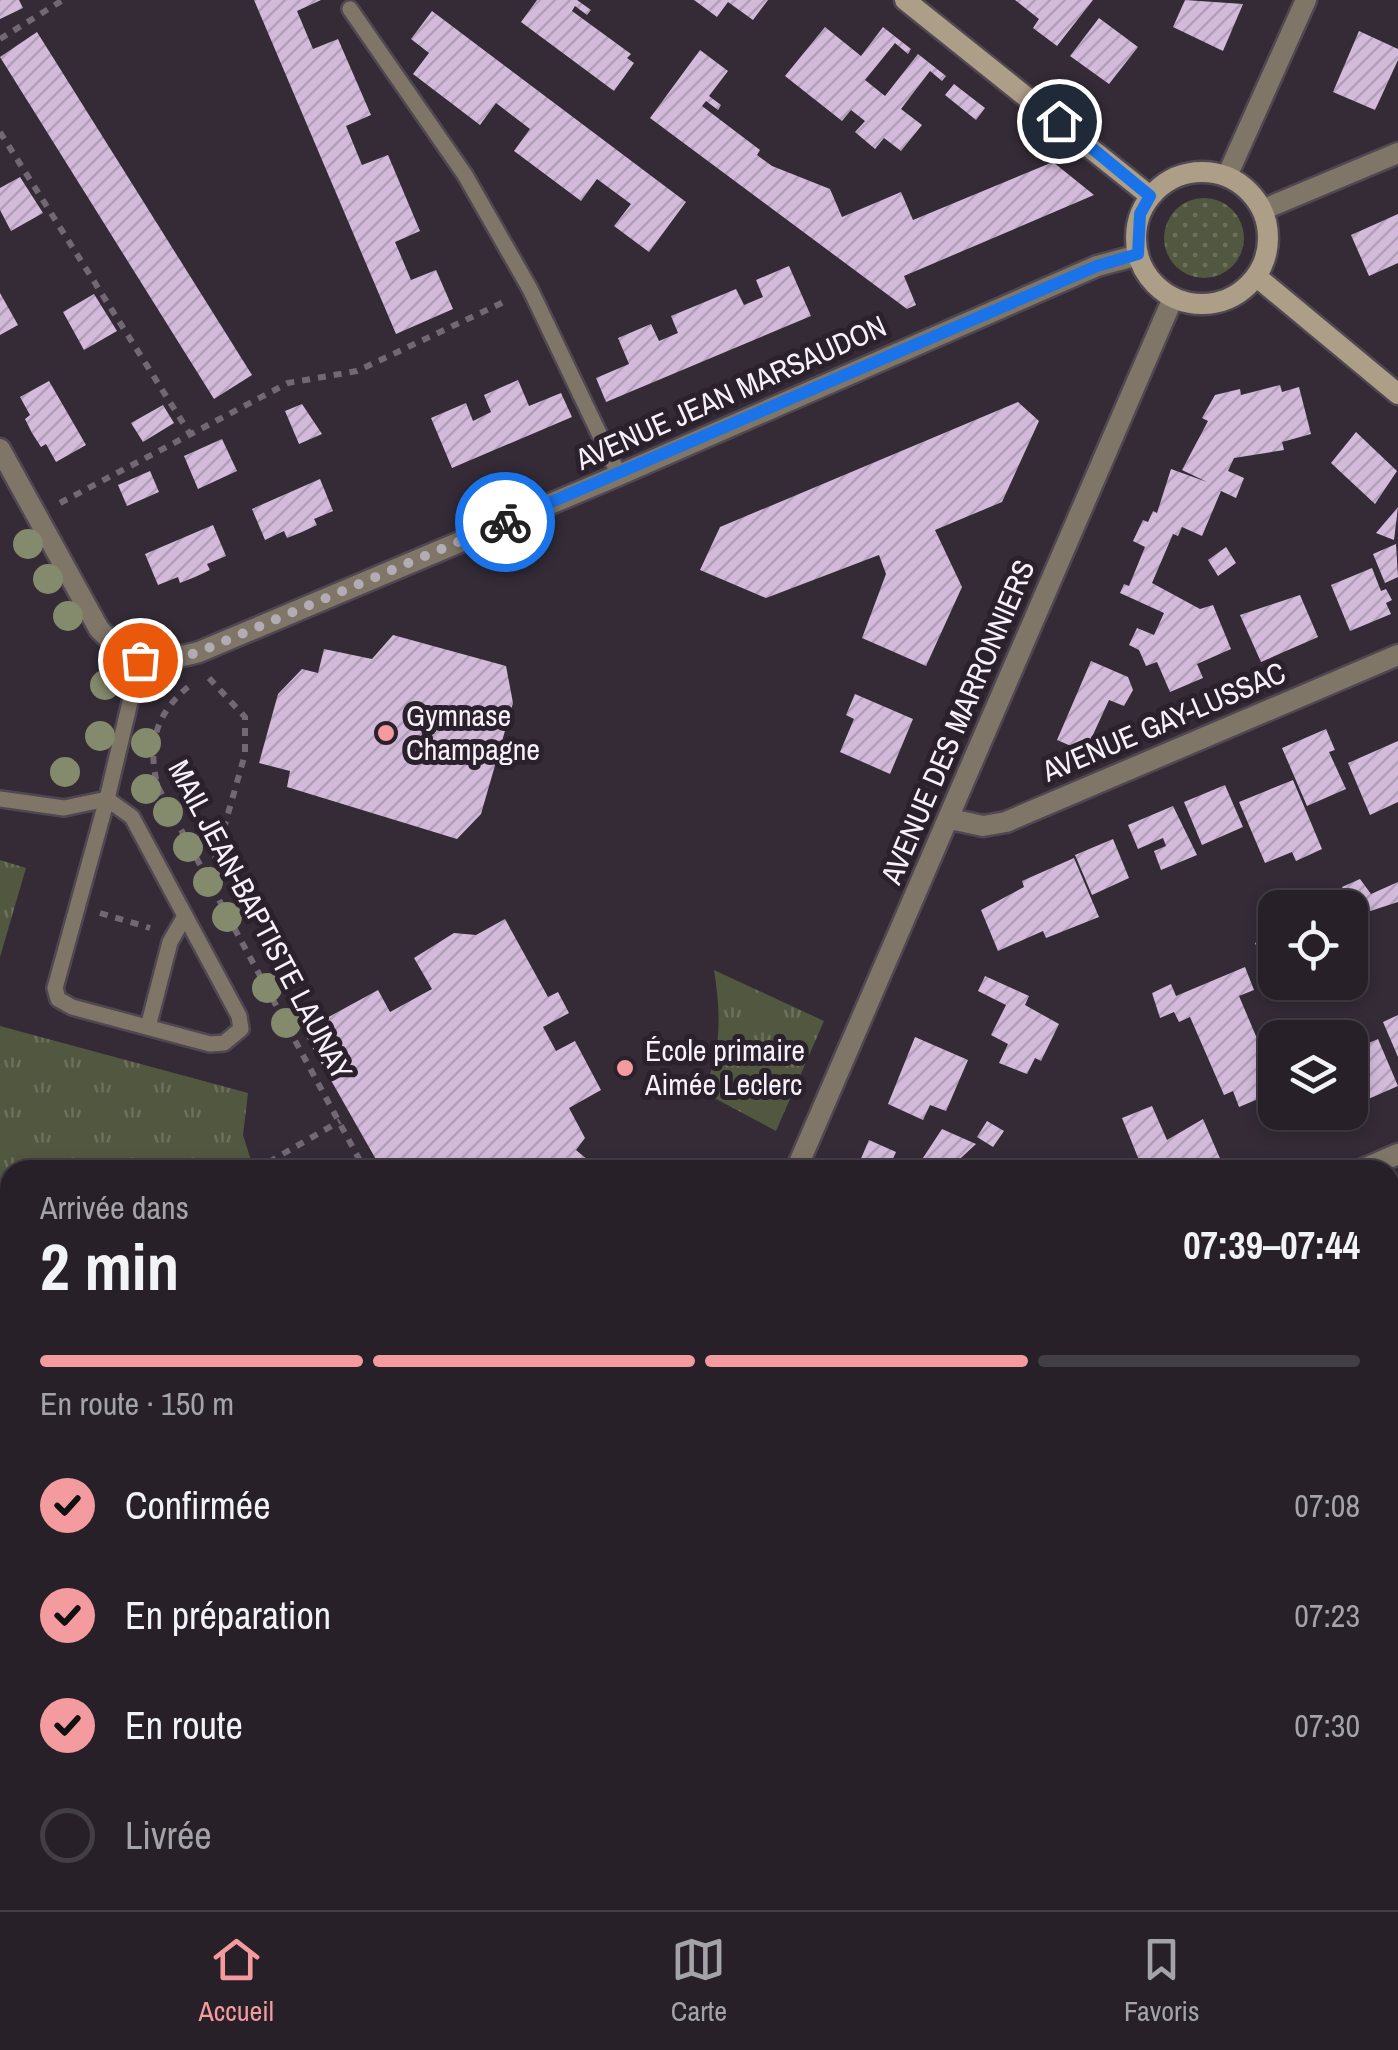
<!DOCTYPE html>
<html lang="fr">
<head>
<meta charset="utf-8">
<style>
  :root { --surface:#272028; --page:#2f2830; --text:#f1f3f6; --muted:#a4a3a8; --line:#433e45; --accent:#f49b9f }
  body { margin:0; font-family:"Archivo Narrow",sans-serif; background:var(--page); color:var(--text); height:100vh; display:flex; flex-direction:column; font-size:38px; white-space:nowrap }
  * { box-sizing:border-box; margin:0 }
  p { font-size:32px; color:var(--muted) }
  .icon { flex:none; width:55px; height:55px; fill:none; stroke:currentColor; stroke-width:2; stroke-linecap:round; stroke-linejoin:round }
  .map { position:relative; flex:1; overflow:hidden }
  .side { position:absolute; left:0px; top:1160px; width:1400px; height:750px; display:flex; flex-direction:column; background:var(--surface); border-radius:30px 30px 0 0; box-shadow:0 5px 15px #0003,0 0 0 2px var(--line) }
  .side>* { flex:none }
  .buttons { position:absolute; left:1258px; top:890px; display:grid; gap:20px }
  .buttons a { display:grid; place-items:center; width:110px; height:110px; border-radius:20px; background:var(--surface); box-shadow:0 5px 15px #0003,0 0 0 2px var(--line); font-size:50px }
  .pin { position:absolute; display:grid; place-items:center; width:85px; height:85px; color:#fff; margin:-42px; border:5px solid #fff; border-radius:50%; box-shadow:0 2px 10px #0007 }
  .courier { position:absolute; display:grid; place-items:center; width:100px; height:100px; margin:-50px; border:8px solid #1a73e8; border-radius:50%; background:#fff; color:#222; box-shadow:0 2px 12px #0007 }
  .overview em { font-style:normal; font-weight:700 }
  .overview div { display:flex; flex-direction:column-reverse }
  .overview { display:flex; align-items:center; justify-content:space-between; height:170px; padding:0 40px }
  h1 { font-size:65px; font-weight:700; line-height:75px }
  .bar { display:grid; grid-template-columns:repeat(4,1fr); gap:15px 10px; align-content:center; height:120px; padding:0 40px }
  .bar i { height:12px; border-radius:8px; background:var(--line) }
  .bar .active { background:var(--accent) }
  .bar p { grid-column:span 4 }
  ol { padding:0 40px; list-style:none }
  li { display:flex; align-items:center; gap:30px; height:110px }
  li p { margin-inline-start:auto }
  li .icon { padding:10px; border-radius:50%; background:var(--accent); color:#111; stroke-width:4 }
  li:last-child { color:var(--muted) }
  li i { width:55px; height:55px; border:5px solid var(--line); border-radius:50% }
  .tab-bar { display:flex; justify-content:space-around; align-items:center; height:140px; border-top:2px solid var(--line); background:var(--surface); font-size:28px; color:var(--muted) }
  .tab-bar a { display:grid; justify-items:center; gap:5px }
  .tab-bar .active { color:var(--accent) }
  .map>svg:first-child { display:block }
  .grass { fill:url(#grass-dots) }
  .park { fill:url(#park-tufts) }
  .building { fill:url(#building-hatch) }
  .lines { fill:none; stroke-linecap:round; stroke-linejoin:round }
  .lane-casing { stroke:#4f4751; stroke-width:20 }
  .street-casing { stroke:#4f4751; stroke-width:25 }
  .secondary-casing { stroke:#4f4751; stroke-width:25 }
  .path { stroke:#716873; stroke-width:6; stroke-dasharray:8 8; stroke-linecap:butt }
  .lane { stroke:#7f7668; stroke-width:15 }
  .street { stroke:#7f7668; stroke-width:20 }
  .secondary { stroke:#ad9e87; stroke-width:20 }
  .tree { fill:#848a6c }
  .done { stroke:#b3acb5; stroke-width:10; stroke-dasharray:0 18 }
  .route { stroke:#1a73e8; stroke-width:12 }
  .poi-dot { fill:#f49b9f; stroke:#2a212c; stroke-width:4 }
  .labels { text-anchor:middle; stroke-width:10; stroke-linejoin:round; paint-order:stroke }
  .street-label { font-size:30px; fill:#f7f1f9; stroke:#2a212c }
  .poi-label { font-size:30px; fill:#f7f1f9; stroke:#2a212c; text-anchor:start }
</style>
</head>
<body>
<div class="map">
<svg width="1398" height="1910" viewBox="0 0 1398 1910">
  <defs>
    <pattern id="grass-dots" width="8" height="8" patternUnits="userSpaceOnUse" patternTransform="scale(2.5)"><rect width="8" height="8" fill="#52583f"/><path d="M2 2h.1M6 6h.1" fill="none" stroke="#6c705c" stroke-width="1.8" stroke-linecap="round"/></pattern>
    <pattern id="park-tufts" width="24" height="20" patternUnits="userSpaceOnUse" patternTransform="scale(2.5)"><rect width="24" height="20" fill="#52583f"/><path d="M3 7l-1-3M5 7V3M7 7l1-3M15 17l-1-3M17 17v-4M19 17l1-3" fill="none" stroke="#6c705c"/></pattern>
    <pattern id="building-hatch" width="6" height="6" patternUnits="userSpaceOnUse" patternTransform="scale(2.5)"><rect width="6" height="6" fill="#d3badb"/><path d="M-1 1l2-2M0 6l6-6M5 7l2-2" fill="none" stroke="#b19eb7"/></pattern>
  </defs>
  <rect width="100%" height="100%" fill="#342b36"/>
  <!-- grass -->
  <circle class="grass" cx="1204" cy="238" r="40"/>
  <!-- park -->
  <g class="park">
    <polygon points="0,860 26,868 0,957"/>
    <path d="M714,970L824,1021L776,1131L703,1092C722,1050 721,1015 714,970Z"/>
    <polygon points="0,1026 248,1093 243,1135 254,1170 10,1170 10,1900 438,1900 434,1910 0,1910"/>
  </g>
  <!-- building -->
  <g class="building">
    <polygon points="0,0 19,0 23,8 0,19"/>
    <polygon points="254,0 321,0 297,11 313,49 338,39 371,115 346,126 362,165 388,155 420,231 395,242 411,280 436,270 453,309 396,334"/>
    <polygon points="537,0 577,0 591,10 587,15 575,6 572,11 631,54 627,58 634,63 614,91 521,22"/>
    <polygon points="694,0 768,0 753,20 728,2 717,17"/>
    <polygon points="1015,0 1093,0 1057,46 1033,28 1039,19"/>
    <polygon points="1185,0 1243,4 1223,51 1173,27"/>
    <polygon points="432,11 686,202 649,252 614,226 631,204 597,179 581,201 514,151 530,129 496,103 480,125 413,74 429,53 411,39"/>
    <polygon points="1099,18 1138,47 1109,84 1070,56"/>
    <polygon points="825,27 861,56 883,27 911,49 908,54 895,43 865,80 885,96 918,54 946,76 942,81 930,71 901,109 922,125 901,151 884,138 875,149 855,132 865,121 851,110 842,121 785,76"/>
    <polygon points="1359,31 1398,49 1398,60 1375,110 1333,92"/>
    <polygon points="37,32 252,375 214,399 0,57"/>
    <polygon points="700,50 728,71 709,96 721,105 718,110 706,101 702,106 760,150 757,155 772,166 830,189 842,217 901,192 913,220 1053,162 1094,195 904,276 916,305 907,309 650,118"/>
    <polygon points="954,84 985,108 976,120 945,95"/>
    <polygon points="20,177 43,213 11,231 0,210 0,188"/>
    <polygon points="1398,214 1398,263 1369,276 1351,235"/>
    <polygon points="789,266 811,316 606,402 596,378 629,364 618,338 651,324 659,341 678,333 671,316 736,289 744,305 763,297 756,280"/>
    <polygon points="0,293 18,325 0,335"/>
    <polygon points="94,294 117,331 84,350 63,312"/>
    <polygon points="518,380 529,406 561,393 572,417 452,468 431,418 466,403 473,421 491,412 484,395"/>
    <polygon points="49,381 86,445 56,462 46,444 41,447 32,433 25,419 30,415 20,397"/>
    <polygon points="1280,385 1282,392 1299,387 1311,434 1282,442 1284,450 1234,458 1228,471 1244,478 1236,498 1221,491 1202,536 1182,527 1178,536 1173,534 1152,583 1200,609 1213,605 1231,649 1197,664 1203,678 1170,692 1157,662 1146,666 1139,650 1129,645 1137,628 1154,635 1164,613 1120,593 1124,584 1129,586 1145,547 1133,541 1143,520 1148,522 1153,511 1157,513 1171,469 1207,482 1182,470 1208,421 1202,418 1215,395 1240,389 1241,395"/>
    <polygon points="1018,402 1039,421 1002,502 935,530 962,587 926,666 862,638 886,574 879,555 766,598 700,570 720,527"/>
    <polygon points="302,404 322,434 299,444 285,411"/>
    <polygon points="163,405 174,423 143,442 131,423"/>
    <polygon points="1356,432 1397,471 1375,504 1331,463"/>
    <polygon points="222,439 237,471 198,489 184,456"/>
    <polygon points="150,471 159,492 127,506 118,485"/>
    <polygon points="320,479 333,511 314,519 317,525 302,532 287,538 284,531 265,540 252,509"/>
    <polygon points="1398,507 1394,540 1376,533"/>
    <polygon points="213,525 226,556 207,564 210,570 195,577 180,583 178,577 158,585 145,554"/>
    <polygon points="1396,544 1398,577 1385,583 1373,554"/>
    <polygon points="1226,547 1236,563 1218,576 1208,560"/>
    <polygon points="1372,568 1381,591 1386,589 1392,600 1386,603 1391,614 1350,631 1331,585"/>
    <polygon points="1300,595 1318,637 1261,662 1240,615"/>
    <polygon points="393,635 506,666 513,703 481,814 457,839 287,787 290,771 259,763 278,694 302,669 318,673 324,649 372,659"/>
    <polygon points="1091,661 1128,677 1133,690 1124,706 1109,700 1085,752 1057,740"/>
    <polygon points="855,694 913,719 890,774 840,752 854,719 846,715"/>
    <polygon points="1326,729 1335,750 1329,752 1346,789 1307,806 1282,748"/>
    <polygon points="1398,741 1398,802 1370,815 1348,763"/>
    <polygon points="1293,780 1322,849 1296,861 1292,852 1265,863 1239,802"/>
    <polygon points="1225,785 1243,827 1202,845 1184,802"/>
    <polygon points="1173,806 1197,855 1161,870 1154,851 1166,846 1163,838 1138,849 1128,825"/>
    <polygon points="1113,839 1129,878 1092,895 1075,855"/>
    <polygon points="1074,858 1099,917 1046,938 1043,931 998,951 981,910 1024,887 1022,881"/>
    <polygon points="1360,879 1371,894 1398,882 1398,902 1355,916 1342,887"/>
    <polygon points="505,919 548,997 558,992 569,1013 543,1027 556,1051 575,1041 601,1090 569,1108 585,1138 576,1150 595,1166 600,1160 606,1170 510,1170 456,1160 426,1163 427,1170 382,1170 303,1031 378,990 390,1012 432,989 414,958 454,933 476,935"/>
    <polygon points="1274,934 1275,955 1262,960 1255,943"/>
    <polygon points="1245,967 1254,990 1239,996 1275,1081 1275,1092 1239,1107 1233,1091 1224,1095 1190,1017 1179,1022 1174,1012 1160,1018 1152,993 1171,984 1176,996"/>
    <polygon points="985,976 1029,996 1025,1005 1059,1024 1041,1061 1035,1058 1027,1074 999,1063 1008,1044 991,1035 1006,1005 978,991"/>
    <polygon points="1398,1015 1398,1057 1383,1022"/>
    <polygon points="915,1037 968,1060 946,1111 930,1105 923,1120 888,1104"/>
    <polygon points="1378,1039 1398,1086 1350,1107 1350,1051"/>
    <polygon points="1152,1106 1167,1140 1203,1119 1225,1170 1143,1170 1122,1118"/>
    <polygon points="987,1121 1004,1131 993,1147 977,1137"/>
    <polygon points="942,1129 976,1144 948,1170 915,1170"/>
    <polygon points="869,1140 896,1152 888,1170 856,1170"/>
    <polygon points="1398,1522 1398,1598 1390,1601 1390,1525"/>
    <polygon points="544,1900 601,1900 596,1910 540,1910"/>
    <polygon points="997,1900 1048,1900 1053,1910 974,1910"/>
    <polygon points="1113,1900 1201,1900 1178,1910 1117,1910"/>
  </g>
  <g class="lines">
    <!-- lane casing -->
    <g class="lane-casing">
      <g id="lane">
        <polyline points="350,9 465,175 530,289 619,475"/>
        <polyline points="0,799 64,808 107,799 140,660"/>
        <polygon points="107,799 132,817 239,1016 241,1029 224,1043 210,1044 72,1007 58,999 55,988"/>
        <polyline points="148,1027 170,942 185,916"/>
      </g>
    </g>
    <!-- street casing -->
    <g class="street-casing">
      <g id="street">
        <polyline points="1227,176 1306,0"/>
        <polyline points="1262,210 1398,153"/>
        <path d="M0,449L99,629C131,663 156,664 199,652L619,475L1097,266L1138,255"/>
        <polyline points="950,819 983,826 1006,822 1398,655"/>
        <polyline points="796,1170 1173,298"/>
        <polyline points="1361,1170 1398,1154"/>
        <polyline points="1390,1670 1398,1666"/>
        <polyline points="475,1910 479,1900"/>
        <polyline points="820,1910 844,1900"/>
      </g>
    </g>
    <!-- secondary casing -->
    <g class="secondary-casing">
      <g id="secondary">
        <polyline points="905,0 1150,196"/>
        <circle cx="1202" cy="238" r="66"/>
        <polyline points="1257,277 1398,394"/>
      </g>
    </g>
    <!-- path -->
    <g class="path">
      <polyline points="0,39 63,0"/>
      <polyline points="0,132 190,434"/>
      <polyline points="60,503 288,383 357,371 506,301"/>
      <polyline points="209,678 245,717 245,754 210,877"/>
      <path d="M188,687C155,714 147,747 158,787L365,1170"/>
      <polyline points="100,913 150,928"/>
      <polyline points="255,1170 340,1121"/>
      <polyline points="0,1303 10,1298"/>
      <polyline points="0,1598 10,1605"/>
      <polyline points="295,1900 301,1910"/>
    </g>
    <!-- lane -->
    <use href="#lane" class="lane"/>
    <!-- street -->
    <use href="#street" class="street"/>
    <!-- secondary -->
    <use href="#secondary" class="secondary"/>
  </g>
  <!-- trees -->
  <g class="tree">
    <circle cx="28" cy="544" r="15"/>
    <circle cx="48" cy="579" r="15"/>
    <circle cx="68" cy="616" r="15"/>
    <circle cx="105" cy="685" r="15"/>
    <circle cx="100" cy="736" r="15"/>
    <circle cx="146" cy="743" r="15"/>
    <circle cx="65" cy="772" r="15"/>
    <circle cx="146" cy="789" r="15"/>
    <circle cx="168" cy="812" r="15"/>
    <circle cx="188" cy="847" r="15"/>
    <circle cx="208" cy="882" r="15"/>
    <circle cx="227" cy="917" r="15"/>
    <circle cx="267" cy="988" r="15"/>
    <circle cx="286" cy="1023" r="15"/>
  </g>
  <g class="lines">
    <!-- done -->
    <polyline class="done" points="140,660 165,662 199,652 505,522"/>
    <!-- route -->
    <polyline class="route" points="505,522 1097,266 1138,254 1140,214 1150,196 1059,121"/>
  </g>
  <!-- markers -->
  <g class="poi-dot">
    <circle cx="386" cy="733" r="10"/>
    <circle cx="625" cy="1068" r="10"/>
  </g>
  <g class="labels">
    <!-- street labels -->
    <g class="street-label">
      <text transform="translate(731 393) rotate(-24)" y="10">AVENUE JEAN MARSAUDON</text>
      <text transform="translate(958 722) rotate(-67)" y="10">AVENUE DES MARRONNIERS</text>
      <text transform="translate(1164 722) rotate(-23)" y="10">AVENUE GAY-LUSSAC</text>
      <text transform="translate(260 920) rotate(62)" y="10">MAIL JEAN-BAPTISTE LAUNAY</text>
    </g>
    <!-- poi labels -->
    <g class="poi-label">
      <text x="406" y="726">Gymnase<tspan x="406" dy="34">Champagne</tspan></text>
      <text x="645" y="1061">École primaire<tspan x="645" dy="34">Aimée Leclerc</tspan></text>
    </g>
  </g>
</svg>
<div class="buttons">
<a><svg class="icon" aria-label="locate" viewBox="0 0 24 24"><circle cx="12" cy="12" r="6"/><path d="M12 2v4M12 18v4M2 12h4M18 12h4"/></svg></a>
<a><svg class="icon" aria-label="layers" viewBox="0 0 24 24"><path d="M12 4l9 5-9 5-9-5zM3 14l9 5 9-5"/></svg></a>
</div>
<div class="pin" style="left:140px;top:660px;background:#ea580c"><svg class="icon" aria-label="bag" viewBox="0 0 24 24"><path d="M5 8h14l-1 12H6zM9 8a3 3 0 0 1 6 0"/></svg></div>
<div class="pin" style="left:1059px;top:121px;background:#1f2937"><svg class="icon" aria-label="home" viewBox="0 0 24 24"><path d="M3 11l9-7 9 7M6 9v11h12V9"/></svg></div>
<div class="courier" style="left:505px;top:522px"><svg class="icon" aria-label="bike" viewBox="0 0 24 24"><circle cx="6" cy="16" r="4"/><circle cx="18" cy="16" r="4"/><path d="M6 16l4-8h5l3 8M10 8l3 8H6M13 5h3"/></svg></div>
<section class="side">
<div class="overview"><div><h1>2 min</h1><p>Arrivée dans</p></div><em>07:39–07:44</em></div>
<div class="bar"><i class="active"></i><i class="active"></i><i class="active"></i><i></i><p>En route · 150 m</p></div>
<ol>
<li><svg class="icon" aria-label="check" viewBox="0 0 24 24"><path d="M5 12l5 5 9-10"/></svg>Confirmée<p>07:08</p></li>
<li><svg class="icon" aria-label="check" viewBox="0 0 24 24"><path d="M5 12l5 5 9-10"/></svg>En préparation<p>07:23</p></li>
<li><svg class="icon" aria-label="check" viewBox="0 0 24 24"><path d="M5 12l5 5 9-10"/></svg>En route<p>07:30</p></li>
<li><i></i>Livrée</li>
</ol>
</section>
</div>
<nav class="tab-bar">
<a class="active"><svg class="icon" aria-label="home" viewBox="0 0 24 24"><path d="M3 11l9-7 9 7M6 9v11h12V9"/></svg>Accueil</a>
<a><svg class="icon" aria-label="map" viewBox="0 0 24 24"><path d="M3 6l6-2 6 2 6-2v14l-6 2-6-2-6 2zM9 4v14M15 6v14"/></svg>Carte</a>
<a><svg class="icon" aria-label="saved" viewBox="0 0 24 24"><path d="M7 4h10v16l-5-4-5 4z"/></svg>Favoris</a>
</nav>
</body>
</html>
